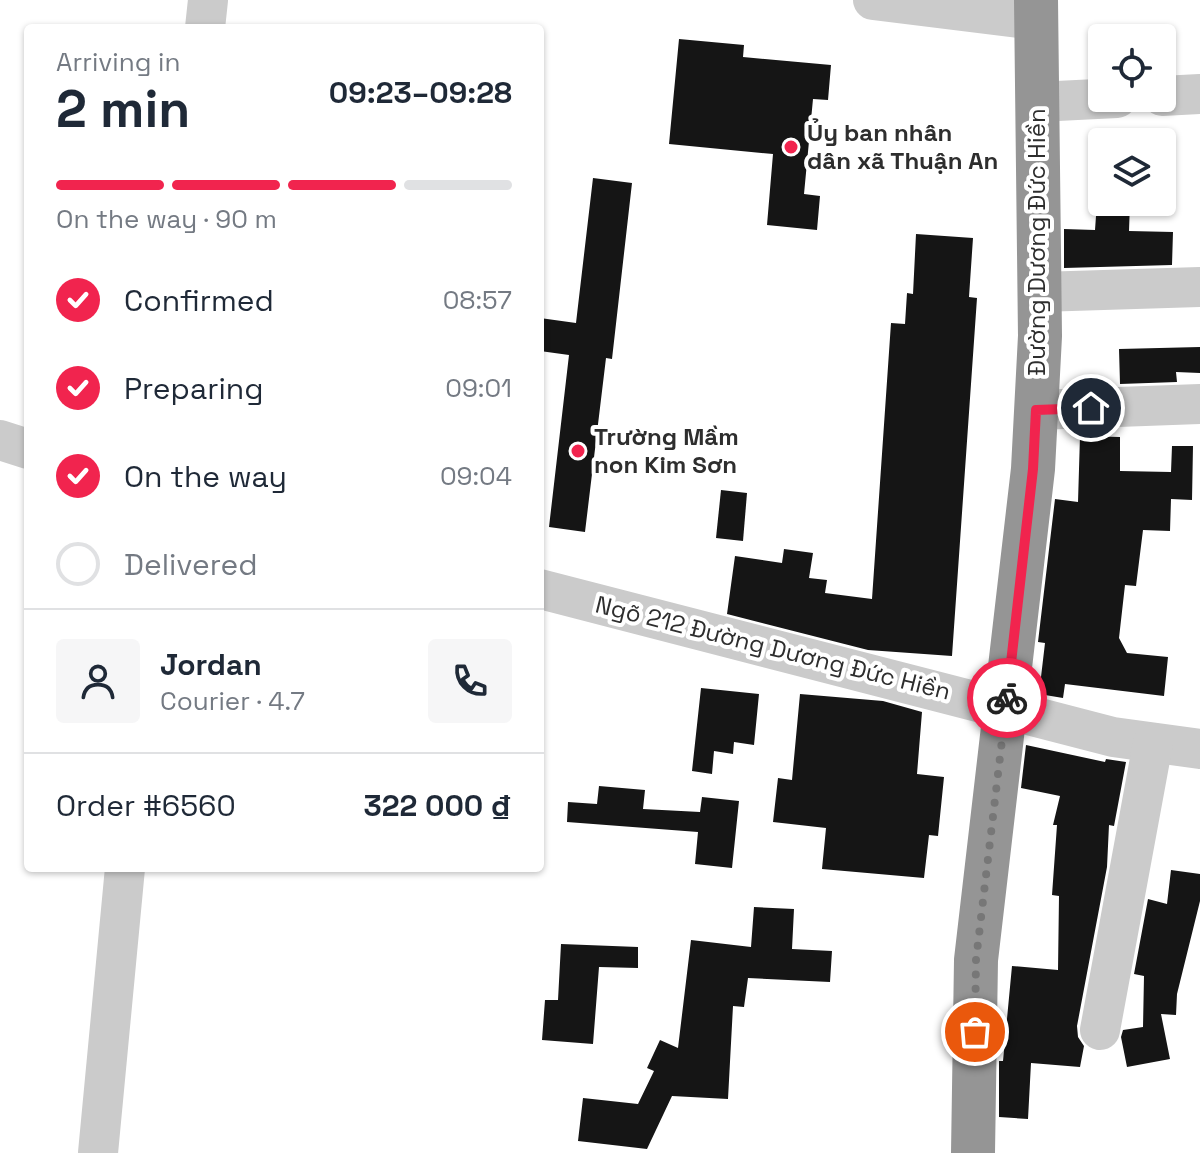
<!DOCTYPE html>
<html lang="en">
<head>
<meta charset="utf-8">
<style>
  :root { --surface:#fff; --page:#f6f6f7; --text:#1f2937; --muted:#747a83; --line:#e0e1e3; --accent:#f1244e }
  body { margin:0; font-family:"Space Grotesk",sans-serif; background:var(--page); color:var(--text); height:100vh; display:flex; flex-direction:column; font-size:30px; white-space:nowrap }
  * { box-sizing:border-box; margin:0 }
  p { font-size:26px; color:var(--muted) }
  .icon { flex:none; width:44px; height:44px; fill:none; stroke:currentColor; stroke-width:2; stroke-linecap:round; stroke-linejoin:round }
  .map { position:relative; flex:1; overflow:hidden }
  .drawer { position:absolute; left:24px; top:24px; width:520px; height:848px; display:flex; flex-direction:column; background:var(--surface); border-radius:8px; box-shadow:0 2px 6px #0004 }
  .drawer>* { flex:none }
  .controls { position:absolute; left:1088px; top:24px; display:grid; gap:16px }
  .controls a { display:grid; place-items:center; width:88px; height:88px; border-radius:8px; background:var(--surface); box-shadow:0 2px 6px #0004; font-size:40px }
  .pin { position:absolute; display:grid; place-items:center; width:68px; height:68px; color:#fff; margin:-34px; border:4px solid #fff; border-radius:50%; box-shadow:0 2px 8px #0007 }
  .courier { position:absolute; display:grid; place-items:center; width:80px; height:80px; margin:-40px; border:6px solid #f1244e; border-radius:50%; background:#fff; color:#222; box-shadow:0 2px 10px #0007 }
  .headline em { font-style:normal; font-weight:800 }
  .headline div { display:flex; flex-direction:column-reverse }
  .headline { display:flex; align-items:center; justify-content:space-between; height:136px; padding:0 32px }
  h1 { font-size:52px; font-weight:800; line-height:60px }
  .bar { display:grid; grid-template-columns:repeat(4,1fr); gap:12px 8px; align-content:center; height:96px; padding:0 32px }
  .bar i { height:10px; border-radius:6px; background:var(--line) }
  .bar .on { background:var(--accent) }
  .bar p { grid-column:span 4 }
  .line { display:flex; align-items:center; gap:20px; padding:0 32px; border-top:2px solid var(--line) }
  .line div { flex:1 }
  .round { display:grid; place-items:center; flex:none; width:84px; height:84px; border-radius:8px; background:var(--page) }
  ol { padding:0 32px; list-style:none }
  li { display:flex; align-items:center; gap:24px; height:88px }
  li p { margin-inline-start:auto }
  li .icon { padding:8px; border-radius:50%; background:var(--accent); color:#fff; stroke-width:4 }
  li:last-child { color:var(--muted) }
  li i { width:44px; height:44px; border:4px solid var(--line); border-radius:50% }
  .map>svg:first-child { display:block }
  .building { fill:#151515 }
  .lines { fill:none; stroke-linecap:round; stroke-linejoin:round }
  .minor { stroke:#cbcbcb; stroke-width:40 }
  .highway { stroke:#959595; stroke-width:44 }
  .done { stroke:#777; stroke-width:8; stroke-dasharray:0 14.4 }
  .route { stroke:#f1244e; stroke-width:10 }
  .poi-dot { fill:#f1244e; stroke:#fff; stroke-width:3 }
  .labels { text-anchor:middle; stroke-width:8; stroke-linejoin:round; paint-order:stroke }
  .poi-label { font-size:24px; font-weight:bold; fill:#2e2e2e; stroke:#fff; text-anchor:start }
  .street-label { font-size:24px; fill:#2e2e2e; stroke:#fff }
</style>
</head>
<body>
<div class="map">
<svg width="1200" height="1153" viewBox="0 0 1200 1153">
  <rect width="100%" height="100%" fill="#fff"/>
  <!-- building -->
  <g class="building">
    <polygon points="679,39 744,45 743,57 831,65 828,100 813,99 804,194 820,196 817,230 767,225 773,154 669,144"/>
    <polygon points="593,178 632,183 612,359 606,358 585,532 549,527 569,355 540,351 540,318 576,323"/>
    <polygon points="1097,202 1130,202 1129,231 1173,232 1172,265 1064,268 1064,229 1095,230"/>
    <polygon points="916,234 973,238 969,297 977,298 952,656 868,650 727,614 735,556 782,563 784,549 813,553 809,578 827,580 825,593 872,599 891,323 905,324 907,293 913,294"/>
    <polygon points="1200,347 1200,373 1176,372 1177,382 1120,384 1119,349"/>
    <polygon points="1080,436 1120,437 1120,471 1171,472 1172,446 1193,446 1192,500 1171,499 1170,531 1143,530 1136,586 1125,585 1119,638 1127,653 1168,657 1164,696 1065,684 1063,698 1039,694 1045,643 1038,642 1055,499 1078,502"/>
    <polygon points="721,490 747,493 743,541 716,538"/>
    <polygon points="701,688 759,694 754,745 734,742 733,754 714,751 712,774 692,771"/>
    <polygon points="800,694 883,701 922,712 917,774 944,777 938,836 929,835 924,878 822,869 826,828 773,822 778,778 792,780"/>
    <polygon points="1026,745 1105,762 1106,759 1126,762 1114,826 1109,825 1107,867 1077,1026 1078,1037 1084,1046 1080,1067 1031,1063 1028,1119 999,1117 999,1061 1003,1061 1012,966 1058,970 1059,896 1052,895 1057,825 1053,825 1060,796 1021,788"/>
    <polygon points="599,786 645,790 643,809 700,812 702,797 739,801 732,868 695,864 698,832 567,822 568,802 597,804"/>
    <polygon points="1171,870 1200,874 1200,901 1177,994 1176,1015 1161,1014 1170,1059 1127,1067 1121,1037 1123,1030 1143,1027 1144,976 1134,974 1148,899 1167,904"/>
    <polygon points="754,907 794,909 792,949 832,951 830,982 748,978 744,1007 733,1006 728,1099 672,1096 647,1149 578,1141 583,1098 638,1104 654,1071 647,1068 660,1040 678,1048 691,940 751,947"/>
    <polygon points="561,944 638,947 638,968 599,967 593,1044 542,1040 545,1000 558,1000"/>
  </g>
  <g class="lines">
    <!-- minor -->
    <g class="minor">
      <polyline points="873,0 1036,20"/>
      <polyline points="205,28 208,0"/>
      <polyline points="1162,96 1200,94"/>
      <polyline points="1037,102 1117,98"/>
      <polyline points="1039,292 1200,287"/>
      <polyline points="1036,410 1200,404"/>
      <polyline points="0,440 28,449"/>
      <polyline points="540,589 1113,737 1200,749"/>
      <polyline points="1100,1030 1153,743"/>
      <polyline points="98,1153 125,868"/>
    </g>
    <!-- highway -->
    <polyline class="highway" points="973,1153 976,960 1033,469 1040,336 1036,0"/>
  </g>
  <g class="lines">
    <!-- done -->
    <polyline class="done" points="975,1032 976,960 1007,698"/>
    <!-- route -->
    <polyline class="route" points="1007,698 1033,469 1036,410 1091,408"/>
  </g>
  <!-- markers -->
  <g class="poi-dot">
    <circle cx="791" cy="147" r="8"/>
    <circle cx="578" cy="451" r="8"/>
  </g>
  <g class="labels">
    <!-- poi labels -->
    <g class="poi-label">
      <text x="807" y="141">Ủy ban nhân<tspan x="807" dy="28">dân xã Thuận An</tspan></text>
      <text x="594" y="445">Trường Mầm<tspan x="594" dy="28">non Kim Sơn</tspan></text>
    </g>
    <!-- street labels -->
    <g class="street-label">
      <text transform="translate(1037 242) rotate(-90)" y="8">Đường Dương Đức Hiền</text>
      <text transform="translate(773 648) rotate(14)" y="8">Ngõ 212 Đường Dương Đức Hiền</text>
    </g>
  </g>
</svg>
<div class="controls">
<a><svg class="icon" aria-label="locate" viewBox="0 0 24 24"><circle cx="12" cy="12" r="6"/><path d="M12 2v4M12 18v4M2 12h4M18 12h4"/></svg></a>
<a><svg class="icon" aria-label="layers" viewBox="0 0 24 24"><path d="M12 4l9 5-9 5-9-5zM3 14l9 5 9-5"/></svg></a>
</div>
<div class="pin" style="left:975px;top:1032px;background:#ea580c"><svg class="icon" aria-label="bag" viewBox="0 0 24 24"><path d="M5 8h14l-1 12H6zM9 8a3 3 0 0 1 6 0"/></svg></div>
<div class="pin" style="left:1091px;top:408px;background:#1f2937"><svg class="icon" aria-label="home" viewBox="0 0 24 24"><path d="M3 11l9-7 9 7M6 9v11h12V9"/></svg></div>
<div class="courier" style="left:1007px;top:698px"><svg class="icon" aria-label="bike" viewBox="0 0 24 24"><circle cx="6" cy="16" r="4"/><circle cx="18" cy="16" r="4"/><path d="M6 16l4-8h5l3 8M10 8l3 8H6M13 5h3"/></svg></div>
<section class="drawer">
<div class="headline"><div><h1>2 min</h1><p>Arriving in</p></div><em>09:23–09:28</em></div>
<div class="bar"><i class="on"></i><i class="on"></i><i class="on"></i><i></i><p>On the way · 90 m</p></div>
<ol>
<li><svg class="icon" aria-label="check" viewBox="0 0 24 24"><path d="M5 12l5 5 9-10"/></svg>Confirmed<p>08:57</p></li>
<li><svg class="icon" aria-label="check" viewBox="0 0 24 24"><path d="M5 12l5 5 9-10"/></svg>Preparing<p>09:01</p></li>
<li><svg class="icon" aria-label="check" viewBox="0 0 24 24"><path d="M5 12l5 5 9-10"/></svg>On the way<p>09:04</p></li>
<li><i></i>Delivered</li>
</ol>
<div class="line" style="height:144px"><a class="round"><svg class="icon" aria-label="person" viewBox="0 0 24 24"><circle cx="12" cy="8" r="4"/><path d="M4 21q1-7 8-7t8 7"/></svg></a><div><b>Jordan</b><p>Courier · 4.7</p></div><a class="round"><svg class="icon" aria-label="phone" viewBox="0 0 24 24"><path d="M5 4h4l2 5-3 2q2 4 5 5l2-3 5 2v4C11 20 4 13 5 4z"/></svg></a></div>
<div class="line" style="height:104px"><div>Order #6560</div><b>322 000 ₫</b></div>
</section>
</div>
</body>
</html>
